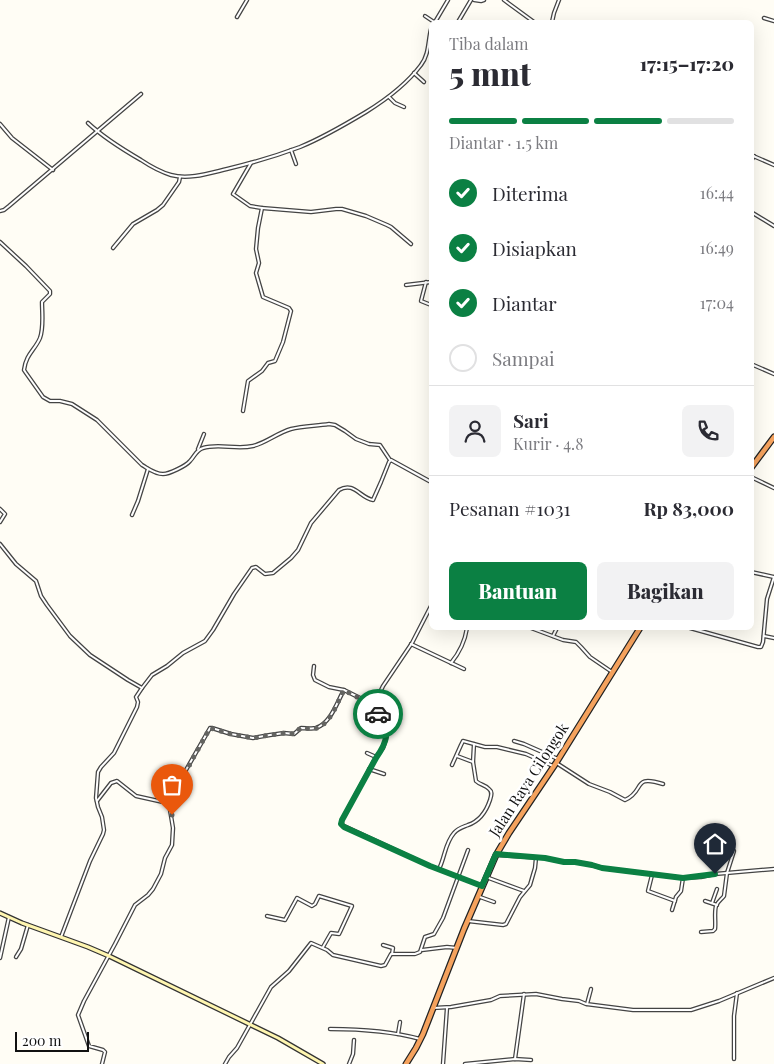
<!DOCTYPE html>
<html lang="id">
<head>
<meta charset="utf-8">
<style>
  :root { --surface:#fff; --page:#f2f2f3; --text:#2b2b33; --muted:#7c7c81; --line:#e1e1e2; --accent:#0b8043 }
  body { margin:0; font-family:"Playfair Display",serif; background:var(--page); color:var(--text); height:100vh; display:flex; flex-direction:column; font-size:19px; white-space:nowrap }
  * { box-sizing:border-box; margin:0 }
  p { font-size:16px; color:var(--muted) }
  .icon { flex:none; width:28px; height:28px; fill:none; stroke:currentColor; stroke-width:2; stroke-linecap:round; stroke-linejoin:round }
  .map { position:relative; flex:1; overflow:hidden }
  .details { position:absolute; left:429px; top:20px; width:325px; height:610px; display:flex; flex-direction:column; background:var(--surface); border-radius:8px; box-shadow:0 5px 20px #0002 }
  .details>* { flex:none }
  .scale { position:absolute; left:15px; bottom:12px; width:74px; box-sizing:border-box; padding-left:5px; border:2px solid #111; border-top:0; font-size:14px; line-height:18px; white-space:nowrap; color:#111; -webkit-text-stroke:4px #fff; paint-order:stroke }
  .pin { position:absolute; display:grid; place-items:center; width:42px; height:42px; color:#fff; margin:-51px -21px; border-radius:50% 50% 50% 0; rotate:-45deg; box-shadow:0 0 5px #0007 }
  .pin .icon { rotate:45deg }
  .courier { position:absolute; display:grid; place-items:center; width:50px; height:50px; margin:-25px; border:4px solid #0b8043; border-radius:50%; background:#fff; color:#222; box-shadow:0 1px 6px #0007 }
  .summary em { font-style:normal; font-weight:800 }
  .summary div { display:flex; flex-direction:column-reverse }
  .summary { display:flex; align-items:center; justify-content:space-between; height:85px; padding:0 20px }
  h1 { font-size:32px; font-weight:800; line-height:38px }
  .bar { display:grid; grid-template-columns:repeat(4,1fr); gap:8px 5px; align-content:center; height:60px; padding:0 20px }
  .bar i { height:6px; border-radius:4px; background:var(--line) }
  .bar .current { background:var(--accent) }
  .bar p { grid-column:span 4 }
  .line { display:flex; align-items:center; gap:12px; padding:0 20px; border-top:1px solid var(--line) }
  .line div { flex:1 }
  .round { display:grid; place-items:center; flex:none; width:52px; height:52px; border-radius:8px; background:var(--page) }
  ol { padding:0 20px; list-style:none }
  li { display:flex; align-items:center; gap:15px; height:55px }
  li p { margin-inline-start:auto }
  li .icon { padding:5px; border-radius:50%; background:var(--accent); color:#fff; stroke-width:4 }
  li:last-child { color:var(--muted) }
  li i { width:28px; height:28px; border:2px solid var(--line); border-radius:50% }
  .primary-button { display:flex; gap:10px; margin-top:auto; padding:10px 20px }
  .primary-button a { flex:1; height:58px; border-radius:8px; background:var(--accent); color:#fff; font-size:20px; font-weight:800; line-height:58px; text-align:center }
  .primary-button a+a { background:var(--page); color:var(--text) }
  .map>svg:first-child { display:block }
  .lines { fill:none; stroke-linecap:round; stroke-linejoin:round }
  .street-casing { stroke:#444; stroke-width:4.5 }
  .secondary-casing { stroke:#333; stroke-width:5.5 }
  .highway-casing { stroke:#222; stroke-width:7 }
  .street { stroke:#fff; stroke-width:2 }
  .secondary { stroke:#fff6b0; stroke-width:3 }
  .highway { stroke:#f5a25d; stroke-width:4.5 }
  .done { stroke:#646461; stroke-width:5; stroke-dasharray:0 9 }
  .route { stroke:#0b8043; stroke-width:6 }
  .labels { text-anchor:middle; stroke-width:5; stroke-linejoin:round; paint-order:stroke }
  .street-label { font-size:15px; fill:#111; stroke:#fff }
</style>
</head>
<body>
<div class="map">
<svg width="774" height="1064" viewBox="0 0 774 1064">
  <rect width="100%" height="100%" fill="#fffdf5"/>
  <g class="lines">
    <!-- street casing -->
    <g class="street-casing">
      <g id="street">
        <polyline points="474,0 481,1 484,0"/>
        <polyline points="504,0 534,22"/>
        <polyline points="425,16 434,22"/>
        <polyline points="237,17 247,0"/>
        <polyline points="764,18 774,21"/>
        <polyline points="435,22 448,0"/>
        <polyline points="458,22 471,0"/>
        <polyline points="552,22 554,13 559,0"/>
        <polyline points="414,73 424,82"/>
        <polyline points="389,97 395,103 404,107"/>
        <path d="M88,123C104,138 122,149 141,160C150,166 161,172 171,175C189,180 210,173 227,169C252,163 276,156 300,147C322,138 346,124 366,112C387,99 406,85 421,65C429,55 428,41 431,29"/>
        <polyline points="0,124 12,138 53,170"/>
        <polyline points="291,150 296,164"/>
        <polyline points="751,155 774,165"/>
        <polyline points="751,161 754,156"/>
        <polyline points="262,208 311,212 336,209 342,209 366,216 387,225 391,227 411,244"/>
        <polyline points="0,211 4,210 9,206 141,94"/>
        <polyline points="751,212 774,226"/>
        <path d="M0,242L26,266L50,291V294L42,302C42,313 44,327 40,338C35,350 26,354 24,370L26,373L43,397L50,401H60L72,404L97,420L142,465C149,469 155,474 163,474C169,474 186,466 190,461C195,456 196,450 203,448C219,443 236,450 253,446C266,443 277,433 291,429C303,426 316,426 329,424L335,425L345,431L356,439L369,444L380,445L390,460"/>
        <polyline points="113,248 133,224 157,210 163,205 179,182 180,177"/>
        <polyline points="426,282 421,301 431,305"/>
        <polyline points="406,285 431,282"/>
        <polyline points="751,364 774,374"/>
        <polyline points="243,411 248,381 262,371 268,363 275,361 283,342 291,311 289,308 263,297 256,273 259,263 256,249 258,228 262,208 250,206 233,194 251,163"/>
        <polyline points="198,449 204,434"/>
        <polyline points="751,477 774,488"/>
        <polyline points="0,509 5,514 0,522"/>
        <polyline points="132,515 138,501 148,469"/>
        <path d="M0,544L16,564L36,581L41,596L47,605L70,636L90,655L128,680L142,688L152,675L167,666L183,653L205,641L213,630L234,594L252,568L256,567L265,574L273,573L291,558L298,550L311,523L339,490C354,481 360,498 373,500L381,482L389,462L391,460L431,482"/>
        <polyline points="751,572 774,577"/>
        <polyline points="531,628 563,640 576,642 581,647 590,657 612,672"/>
        <polyline points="690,628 758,647 761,647 763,642 767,599 774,577"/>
        <polyline points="553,636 557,628"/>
        <polyline points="764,636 774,638"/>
        <polyline points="411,644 464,669"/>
        <path d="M451,663C460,652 465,641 467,628"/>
        <polyline points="314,666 313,675 315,680 329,687 344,690 366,701 373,707 380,718 387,734 386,739 383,748 376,757 342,820 342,825 430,866 482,886"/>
        <polyline points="373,707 383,686 412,643 431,606"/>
        <polyline points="514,741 524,744 558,759"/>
        <polyline points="367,753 376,757"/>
        <polyline points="473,762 474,744"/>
        <path d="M558,764L589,784L610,792L625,800C646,791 631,774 663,784"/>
        <polyline points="452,765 461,745 463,741 485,747 497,747 526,754 553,766"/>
        <polyline points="369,769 384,774"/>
        <polyline points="97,801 111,783 117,781 136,796 172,804"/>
        <polyline points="497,855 545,858 564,862 575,862 592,865 602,868 683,878 701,877 715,874 774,869"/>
        <path d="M439,869C445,857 445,843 454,833C458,828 463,827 468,825C480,821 486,812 490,800C491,796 493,792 489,789C486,785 480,785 476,781L473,762L457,756"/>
        <polyline points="652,875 648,891 675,901"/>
        <polyline points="486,877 524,891"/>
        <polyline points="480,897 494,902"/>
        <polyline points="705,901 717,905"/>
        <polyline points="712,903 717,889"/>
        <polyline points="672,910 676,897 681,891 683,878"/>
        <polyline points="267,916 285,920 297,898 312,906 315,904 319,896 352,906 340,932 339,934 331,933 323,947"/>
        <polyline points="468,921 503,925 506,924 520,897 530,885 535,868 536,858"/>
        <path d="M701,932L713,931L715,929C716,922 714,913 716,906C718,901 722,899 724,896L727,873L734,851"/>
        <polyline points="61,937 90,861 103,834 104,830 102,817 98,807 96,798 98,772 101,767 114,753 137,707 138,702 136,697 142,688"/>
        <polyline points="383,945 393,948 392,954"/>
        <polyline points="422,950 447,947 457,948"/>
        <polyline points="16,957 21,949 28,925"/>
        <polyline points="0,958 9,917"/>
        <polyline points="587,1004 591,989"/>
        <polyline points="433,1008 451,1007 491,1000 500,996 536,994 562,999 579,1001 586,1004 633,1010 691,1010 719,1001 774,978"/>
        <path d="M330,1029C360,1029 391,1031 420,1039"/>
        <polyline points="398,1034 400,1022"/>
        <polyline points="515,1059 524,994"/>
        <polyline points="734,1059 734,1016 737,993"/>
        <path d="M102,1064L105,1052L103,1050L89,1046L78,1015L84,1001L115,944L135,905L148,895L153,889L161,874L165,858L172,845L173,828L170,810L173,800L186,770L210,728H212L231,734L253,738L270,735L284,733L294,734L301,728C306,728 312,729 316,728C331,723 337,702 344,690"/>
        <polyline points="225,1064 229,1057 237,1048 271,987 289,971 311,943 327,950 333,955 381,966 385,965 391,954 415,954 420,952 425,937 434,934 443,918 468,850"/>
        <polyline points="349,1064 353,1054 354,1040"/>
        <polyline points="443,1064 447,1008"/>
        <polyline points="465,1064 515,1059 531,1060"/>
      </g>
    </g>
    <!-- secondary casing -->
    <g class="secondary-casing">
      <polyline id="secondary" points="0,913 22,923 88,947 109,956 278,1038 323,1064"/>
    </g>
    <!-- highway casing -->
    <g class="highway-casing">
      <g id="highway">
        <polyline points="751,468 774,437"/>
        <polyline points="406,1064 416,1048 423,1034 464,929 496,855 509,833 556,763 640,628"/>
      </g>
    </g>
    <!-- street -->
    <use href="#street" class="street"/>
    <!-- secondary -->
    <use href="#secondary" class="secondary"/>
    <!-- highway -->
    <use href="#highway" class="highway"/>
  </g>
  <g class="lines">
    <!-- done -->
    <path class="done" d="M172,815L171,807L181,782L192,760L210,728L231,734L253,738L270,735L284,733L294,734L296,733L300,728C306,728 312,730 317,728C332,722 337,702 344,690L370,704L378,714"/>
    <!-- route -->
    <path class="route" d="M378,714C390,732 388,741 376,758L342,820L341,824L344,827L430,866L482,886L496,854L545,858L564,862H575L592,865L602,868L683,878L715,874"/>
  </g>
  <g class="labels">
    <!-- street labels -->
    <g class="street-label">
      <text transform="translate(529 780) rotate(-57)" y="5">Jalan Raya Cilongok</text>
    </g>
  </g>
</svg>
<div class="scale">200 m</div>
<div class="pin" style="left:172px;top:815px;background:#ea580c"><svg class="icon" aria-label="bag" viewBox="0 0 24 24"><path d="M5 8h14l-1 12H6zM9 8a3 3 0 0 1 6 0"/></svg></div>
<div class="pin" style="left:715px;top:874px;background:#1f2937"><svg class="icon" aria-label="home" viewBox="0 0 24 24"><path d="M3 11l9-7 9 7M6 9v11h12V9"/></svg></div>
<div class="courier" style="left:378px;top:714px"><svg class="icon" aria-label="car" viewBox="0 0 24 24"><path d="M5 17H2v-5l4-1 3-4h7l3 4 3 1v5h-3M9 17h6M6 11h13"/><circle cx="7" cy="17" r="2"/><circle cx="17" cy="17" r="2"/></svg></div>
<section class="details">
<div class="summary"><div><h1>5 mnt</h1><p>Tiba dalam</p></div><em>17:15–17:20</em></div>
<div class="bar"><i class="current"></i><i class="current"></i><i class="current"></i><i></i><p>Diantar · 1.5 km</p></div>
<ol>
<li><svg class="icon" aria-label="check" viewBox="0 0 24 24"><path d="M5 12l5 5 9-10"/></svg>Diterima<p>16:44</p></li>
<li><svg class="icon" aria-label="check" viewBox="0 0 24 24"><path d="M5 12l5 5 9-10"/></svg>Disiapkan<p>16:49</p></li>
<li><svg class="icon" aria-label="check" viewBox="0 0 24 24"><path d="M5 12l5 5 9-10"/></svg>Diantar<p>17:04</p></li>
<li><i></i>Sampai</li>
</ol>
<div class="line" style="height:90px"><a class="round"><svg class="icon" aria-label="person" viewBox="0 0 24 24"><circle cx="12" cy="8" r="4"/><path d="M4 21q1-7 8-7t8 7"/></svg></a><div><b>Sari</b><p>Kurir · 4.8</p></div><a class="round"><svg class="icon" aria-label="phone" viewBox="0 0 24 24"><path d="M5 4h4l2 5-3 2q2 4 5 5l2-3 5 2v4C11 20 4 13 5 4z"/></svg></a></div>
<div class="line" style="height:65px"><div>Pesanan #1031</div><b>Rp 83,000</b></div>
<div class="primary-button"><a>Bantuan</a><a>Bagikan</a></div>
</section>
</div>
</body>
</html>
